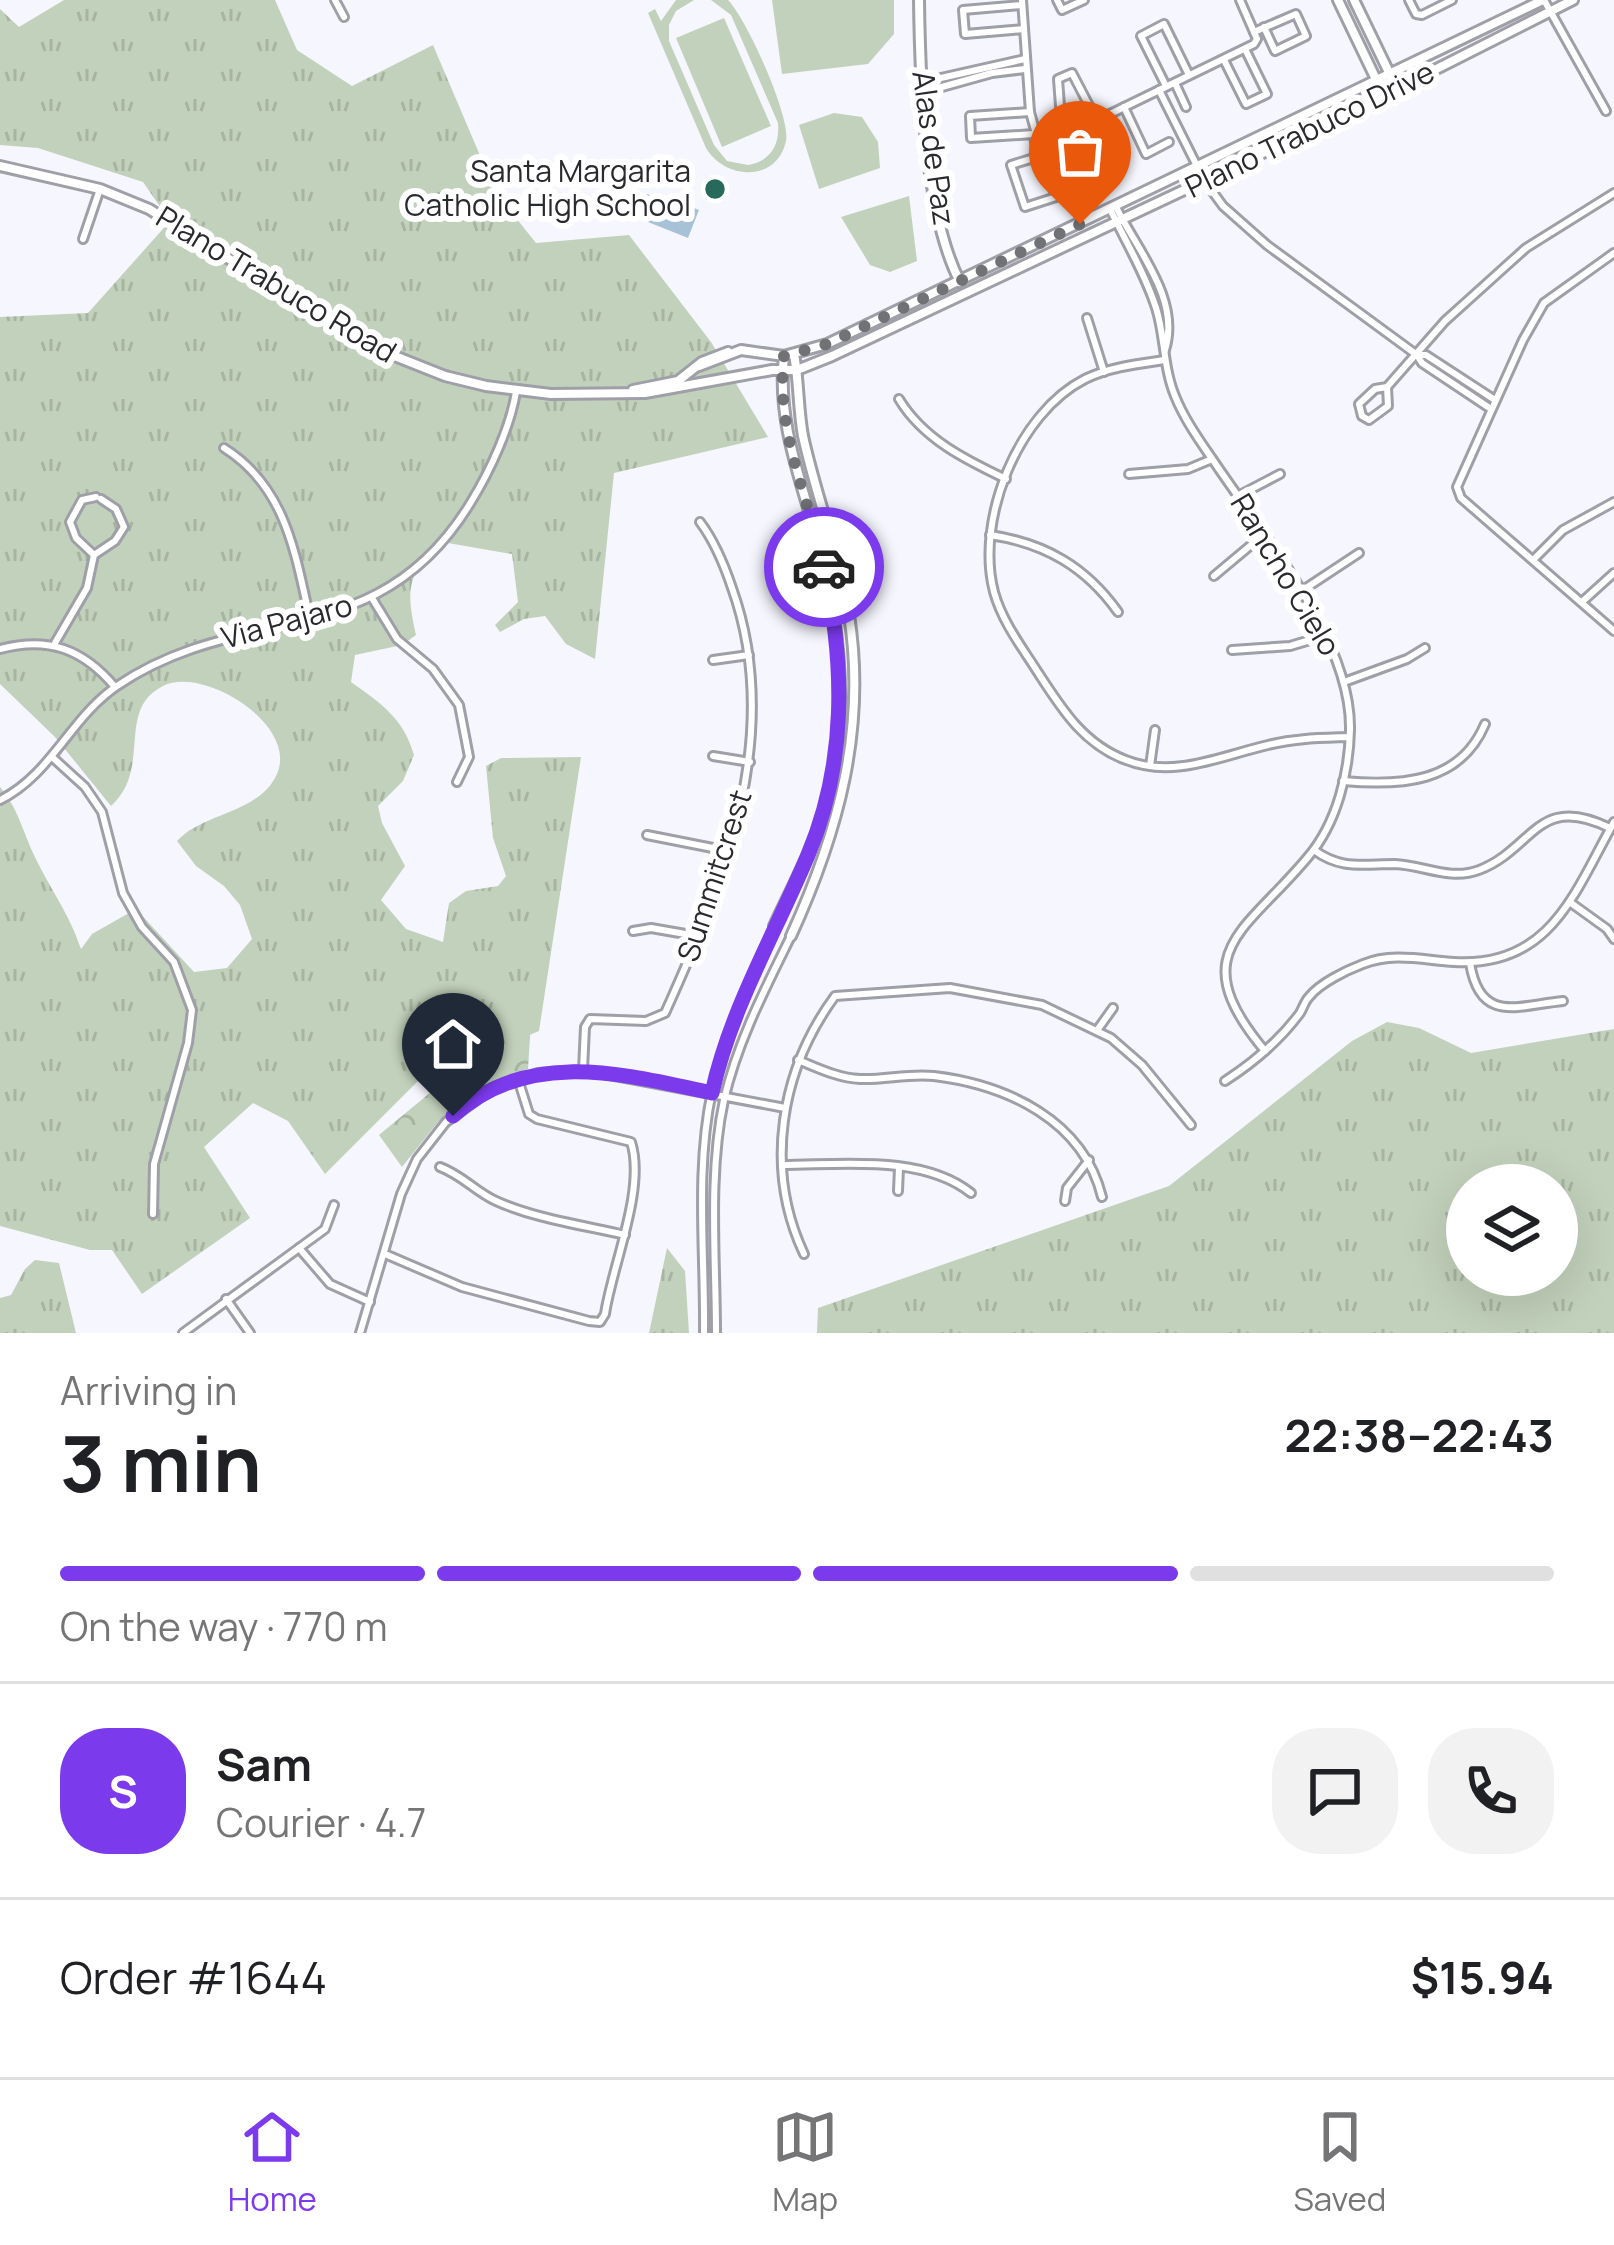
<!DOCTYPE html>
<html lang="en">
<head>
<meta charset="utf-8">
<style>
  :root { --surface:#fff; --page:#f2f2f2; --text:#202124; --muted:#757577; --line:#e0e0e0; --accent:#7c3aed }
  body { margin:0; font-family:Manrope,sans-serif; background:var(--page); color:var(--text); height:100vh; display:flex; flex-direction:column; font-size:45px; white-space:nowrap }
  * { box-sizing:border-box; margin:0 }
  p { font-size:39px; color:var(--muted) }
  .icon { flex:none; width:66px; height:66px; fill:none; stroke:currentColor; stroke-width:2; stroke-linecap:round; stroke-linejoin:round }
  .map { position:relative; height:1333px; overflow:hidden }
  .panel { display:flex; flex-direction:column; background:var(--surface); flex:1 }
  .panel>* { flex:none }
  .controls { position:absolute; left:1446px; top:1164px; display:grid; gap:24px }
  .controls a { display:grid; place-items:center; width:132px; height:132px; border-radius:50%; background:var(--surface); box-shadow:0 12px 48px #0002; font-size:60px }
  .pin { position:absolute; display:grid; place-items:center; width:102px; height:102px; color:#fff; margin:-123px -51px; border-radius:50% 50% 50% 0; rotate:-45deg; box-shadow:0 0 12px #0007 }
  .pin .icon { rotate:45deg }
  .courier { position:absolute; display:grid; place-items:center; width:120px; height:120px; margin:-60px; border:9px solid #7c3aed; border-radius:50%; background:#fff; color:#222; box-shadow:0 3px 15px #0007 }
  .summary em { font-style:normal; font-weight:700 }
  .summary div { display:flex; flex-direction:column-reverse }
  .summary { display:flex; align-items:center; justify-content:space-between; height:204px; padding:0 60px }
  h1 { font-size:78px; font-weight:700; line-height:90px }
  .bar { display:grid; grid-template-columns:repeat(4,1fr); gap:18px 12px; align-content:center; height:144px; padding:0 60px }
  .bar i { height:15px; border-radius:9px; background:var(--line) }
  .bar .selected { background:var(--accent) }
  .bar p { grid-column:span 4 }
  .line { display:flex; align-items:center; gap:30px; padding:0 60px; border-top:3px solid var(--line) }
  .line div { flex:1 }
  .round { display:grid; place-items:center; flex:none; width:126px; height:126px; border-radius:48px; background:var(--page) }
  .tabs { display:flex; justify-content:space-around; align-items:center; height:168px; border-top:3px solid var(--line); background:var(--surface); font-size:33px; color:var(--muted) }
  .tabs a { display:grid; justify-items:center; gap:6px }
  .tabs .selected { color:var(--accent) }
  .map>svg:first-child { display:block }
  .grass { fill:url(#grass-tufts); fill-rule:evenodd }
  .park { fill:url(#park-crowns) }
  .pitch { fill:#c2d1bb }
  .water { fill:#a7c2d6 }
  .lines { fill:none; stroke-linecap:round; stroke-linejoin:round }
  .street-casing { stroke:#9e9fa7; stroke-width:12 }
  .secondary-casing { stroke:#9e9fa7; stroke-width:14 }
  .street { stroke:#fff; stroke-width:6 }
  .secondary { stroke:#fff; stroke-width:8 }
  .done { stroke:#717276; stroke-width:12; stroke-dasharray:0 21.6 }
  .route { stroke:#7c3aed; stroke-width:15 }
  .poi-dot { fill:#27695a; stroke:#fff; stroke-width:4.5 }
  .labels { text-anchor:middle; stroke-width:12; stroke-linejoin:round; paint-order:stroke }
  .street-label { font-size:30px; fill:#292a2d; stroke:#fff }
  .poi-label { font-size:30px; fill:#292a2d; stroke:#fff; text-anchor:end }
</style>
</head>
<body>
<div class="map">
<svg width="1614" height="1333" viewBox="0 0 1614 1333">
  <defs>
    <pattern id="grass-tufts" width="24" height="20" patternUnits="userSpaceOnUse" patternTransform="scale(3)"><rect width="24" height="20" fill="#c2d1bb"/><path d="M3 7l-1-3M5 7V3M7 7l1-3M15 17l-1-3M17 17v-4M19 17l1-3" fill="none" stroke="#a7b4a1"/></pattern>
    <pattern id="park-crowns" width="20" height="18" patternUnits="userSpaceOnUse" patternTransform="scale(3)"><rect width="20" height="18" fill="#c2d1bb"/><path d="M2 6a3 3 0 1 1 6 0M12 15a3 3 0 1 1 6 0" fill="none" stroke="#a7b4a1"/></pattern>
  </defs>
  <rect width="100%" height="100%" fill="#f6f7fe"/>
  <!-- grass -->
  <g class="grass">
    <path d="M64,0H275L297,50L352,86L433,45L496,193L536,243L629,235L711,342L768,437L614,473L595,659L566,644L545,616L524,619L500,632L495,625L518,602L512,554L442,542C406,574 406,590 416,635L402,645L355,655L351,682C381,703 404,719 414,755L403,781L378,806L382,823L405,866L381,900L406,929L443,942L449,903L466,891L498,886L506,876L493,838L486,766L501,758L581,757L539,1031L417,1082L325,1174L288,1121L253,1103L204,1147L250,1218L142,1294L112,1250H90L0,1226V787C17,806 23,832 34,855C50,889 69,913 81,949L92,934L136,909L194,972L227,968L252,939L240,905L224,886L196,866L177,841C203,813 256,813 275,778C304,727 203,665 163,686C115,710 153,768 111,806L55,737L0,684V317L88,313L170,221L143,182L38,148L0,145V9L19,27Z"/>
    <path d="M1387,1022L1419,1028L1471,1053L1614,1029V1333H817L818,1308L1169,1186L1352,1041ZM1467,1185H1557V1275H1467Z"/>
    <polygon points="667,1248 685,1271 689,1333 649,1333"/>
    <polygon points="35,1260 59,1263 76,1333 0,1333 0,1298 11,1295 25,1269"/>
  </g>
  <!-- park -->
  <polygon class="park" points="531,1021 528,1069 469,1096 438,1122 402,1167 379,1135 495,1039"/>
  <!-- pitch -->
  <g class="pitch">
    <path d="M676,0H694L676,11L669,25V41L714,145L727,161L748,165C770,161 780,146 778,123L731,15L711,0H728C746,18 791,116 786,141C777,183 725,180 706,148L648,13L655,9L661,21Z"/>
    <polygon points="772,0 894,0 894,34 868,64 782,74"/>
    <polygon points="724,18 771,126 722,147 676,38"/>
    <polygon points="834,113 862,117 878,142 880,168 819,189 799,125"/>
    <polygon points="909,196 917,261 890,272 870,265 841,217"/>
  </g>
  <!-- water -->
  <polygon class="water" points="647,194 691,212 694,208 699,210 688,238 638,218"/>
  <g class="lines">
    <!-- street casing -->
    <g class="street-casing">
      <g id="street">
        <polyline points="335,0 344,17"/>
        <polyline points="1022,0 1030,112 1036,134 1075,131 1254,44 1257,39 1240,0"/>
        <polyline points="1057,0 1062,10 1084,0"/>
        <polyline points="1409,0 1416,14 1422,15 1452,0"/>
        <polyline points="1544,0 1606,111"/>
        <polyline points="1022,5 963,10 965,34 1024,29"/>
        <polyline points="1254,32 1296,14 1306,36 1275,51 1264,27"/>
        <polyline points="1224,60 1246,104 1267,94 1245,49"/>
        <polyline points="923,82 1025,59"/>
        <polyline points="1175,83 1186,107"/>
        <polyline points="1166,86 1141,36 1164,24 1189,75"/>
        <polyline points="1159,90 1204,180 1223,206 1267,245 1417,355 1422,363 1491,409"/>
        <polyline points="924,92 992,73 1025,69"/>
        <polyline points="1124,107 1146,154 1169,142"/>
        <polyline points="1030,112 970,116 971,138 1034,134 1037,157 1042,155 1056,197 1025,207 1011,165 1037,157"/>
        <polyline points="1062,133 1058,79 1072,73 1097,121"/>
        <path d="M1116,207C1137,250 1181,299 1165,350"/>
        <path d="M1110,209C1126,242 1145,274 1156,308C1165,336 1163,367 1175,396C1185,421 1202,444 1217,466C1265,537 1352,642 1350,730C1349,773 1337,823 1308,857C1246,932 1182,952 1265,1051"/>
        <polyline points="83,239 100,189"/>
        <polyline points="1614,253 1544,303 1523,340 1457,487 1461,498 1614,631"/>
        <polyline points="1087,318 1104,372"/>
        <polyline points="1417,355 1426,355 1495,400"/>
        <path d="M1165,360C1138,364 1110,367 1085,379C1018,413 975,520 994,592C1002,621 1021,646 1037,671C1061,708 1083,744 1126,760C1174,779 1220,756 1268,745C1295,738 1322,738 1349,737"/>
        <polyline points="1387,387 1388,406 1369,420 1362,416 1359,404 1375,389 1387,387 1445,321 1526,248 1614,193"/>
        <path d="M899,399C923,439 966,460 1006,479"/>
        <path d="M224,448C286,487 295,553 310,619"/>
        <polyline points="1129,474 1188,469 1212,459"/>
        <polyline points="1238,496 1280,474"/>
        <polyline points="96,497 82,500 70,522 76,538 94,555 115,541 124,527 116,509 101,499"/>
        <path d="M990,535C1045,543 1086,567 1118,612"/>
        <polyline points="1534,559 1563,530 1614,502"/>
        <polyline points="1214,576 1263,535"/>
        <polyline points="1300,592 1359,553"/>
        <polyline points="372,598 397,639 433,669 459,705 469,757 457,782"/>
        <polyline points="1583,601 1614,573"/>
        <polyline points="55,643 87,588 94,555"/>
        <path d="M0,649C48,636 83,649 115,687"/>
        <polyline points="1232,650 1290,646 1327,635"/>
        <polyline points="713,660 749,655"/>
        <polyline points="1344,682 1407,659 1425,648"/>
        <polyline points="713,756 750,762"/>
        <polyline points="52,757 85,787 102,812 123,893 142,927 174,962 192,1010 188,1043 154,1164 153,1214"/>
        <polyline points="1150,766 1155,730"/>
        <path d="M1343,781C1399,786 1460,784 1485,724"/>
        <path d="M0,800C51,775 71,717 117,686C243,600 378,656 471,502C490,471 510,428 516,392"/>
        <polyline points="647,835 728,851"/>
        <path d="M1314,850C1341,870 1362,864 1395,864C1423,865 1450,881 1479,870C1534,849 1537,792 1610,828"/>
        <polyline points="1571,903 1607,929 1614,939"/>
        <polyline points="633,931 651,928 697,936"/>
        <path d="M1470,963C1480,1025 1519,1005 1563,1001"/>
        <polyline points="1098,1029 1113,1008"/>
        <path d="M798,1060C818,1068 838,1078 860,1079C885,1080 909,1073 934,1076C1007,1085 1083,1120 1102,1197"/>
        <path d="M583,1070L585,1027L590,1019L646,1021L665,1013C725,880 784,733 732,588C724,564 715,542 700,522"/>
        <path d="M1225,1081C1253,1063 1280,1040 1300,1013C1303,1008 1305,1001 1309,997C1320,983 1347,970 1363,964C1393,952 1423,960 1454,962C1551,968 1575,891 1614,822"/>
        <path d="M782,1165C841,1165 922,1154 971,1193"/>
        <path d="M440,1167C462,1175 476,1192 496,1201C536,1219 583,1225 625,1235"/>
        <polyline points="898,1191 899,1168"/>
        <polyline points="1065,1201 1067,1188 1089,1160"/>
        <polyline points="299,1248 330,1284 370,1302"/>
        <path d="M385,1254L462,1287L589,1321L600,1322L605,1314C612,1266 646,1189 631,1142L537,1119L529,1114L518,1079"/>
        <path d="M804,1254C764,1169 780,1071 835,996L950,988L1042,1005L1111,1038L1142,1065L1191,1125"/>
        <polyline points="226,1299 250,1333"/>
        <polyline points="183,1333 325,1229 334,1205"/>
        <polyline points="360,1333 401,1194 417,1159 446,1122 492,1089 538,1073 583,1070 785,1108"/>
        <path d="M704,1333C705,1253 695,1170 712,1091C724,1034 754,981 774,926"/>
        <path d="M716,1333C716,1257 708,1175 724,1100C737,1043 765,989 791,936"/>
      </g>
    </g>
    <!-- secondary casing -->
    <g class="secondary-casing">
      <g id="secondary">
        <path d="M919,0C920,79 924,212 960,282"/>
        <polyline points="1338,0 1384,96"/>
        <polyline points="1354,0 1397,89"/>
        <polyline points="0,166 100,189 149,209 367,345 445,376 486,386 551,394 645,393 772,370 797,370 832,356 1375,100 1573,0"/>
        <polyline points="699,366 741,350 784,356 827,344 1543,0"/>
        <polyline points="633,390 678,381 702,362 728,352"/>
        <path d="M774,926C792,887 813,849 825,808C850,719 841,623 816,535C799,475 777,419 784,356"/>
        <path d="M791,936C838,833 867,729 849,615C839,554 816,496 803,436C798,409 799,381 794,354"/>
      </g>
    </g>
    <!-- street -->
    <use href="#street" class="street"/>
    <!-- secondary -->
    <use href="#secondary" class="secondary"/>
  </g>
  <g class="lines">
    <!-- done -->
    <path class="done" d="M824,567C808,497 775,430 784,356L827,344L1080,224"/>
    <!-- route -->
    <path class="route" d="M453,1116C528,1048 623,1074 712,1093C730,1010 775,934 808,855C847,762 845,664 824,567"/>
  </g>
  <!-- markers -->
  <circle class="poi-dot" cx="715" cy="189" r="12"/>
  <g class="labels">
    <!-- street labels -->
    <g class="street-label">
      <text transform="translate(1310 130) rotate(-26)" y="10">Plano Trabuco Drive</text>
      <text transform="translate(933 148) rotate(82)" y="10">Alas de Paz</text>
      <text transform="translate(276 285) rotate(31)" y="10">Plano Trabuco Road</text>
      <text transform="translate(1285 575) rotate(59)" y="10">Rancho Cielo</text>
      <text transform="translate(287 622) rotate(-15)" y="10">Via Pajaro</text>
      <text transform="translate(715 876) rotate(-72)" y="10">Summitcrest</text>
    </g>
    <!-- poi labels -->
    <g class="poi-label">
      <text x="691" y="182">Santa Margarita<tspan x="691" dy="34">Catholic High School</tspan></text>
    </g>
  </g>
</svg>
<div class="controls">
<a><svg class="icon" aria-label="layers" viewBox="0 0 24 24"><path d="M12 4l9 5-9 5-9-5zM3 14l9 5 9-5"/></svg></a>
</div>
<div class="pin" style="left:1080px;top:224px;background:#ea580c"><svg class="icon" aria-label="bag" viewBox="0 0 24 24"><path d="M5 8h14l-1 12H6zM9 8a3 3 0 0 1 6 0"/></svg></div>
<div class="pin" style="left:453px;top:1116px;background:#1f2937"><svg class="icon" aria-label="home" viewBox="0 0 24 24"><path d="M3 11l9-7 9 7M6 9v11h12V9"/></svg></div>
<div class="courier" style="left:824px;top:567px"><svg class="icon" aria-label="car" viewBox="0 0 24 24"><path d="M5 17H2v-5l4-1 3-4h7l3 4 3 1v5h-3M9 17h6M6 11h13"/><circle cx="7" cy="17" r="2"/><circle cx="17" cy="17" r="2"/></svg></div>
</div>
<section class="panel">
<div class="summary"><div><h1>3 min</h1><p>Arriving in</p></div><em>22:38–22:43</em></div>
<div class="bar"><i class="selected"></i><i class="selected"></i><i class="selected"></i><i></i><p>On the way · 770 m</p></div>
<div class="line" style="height:216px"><b class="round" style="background:var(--accent);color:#fff">S</b><div><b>Sam</b><p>Courier · 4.7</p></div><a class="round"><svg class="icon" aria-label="chat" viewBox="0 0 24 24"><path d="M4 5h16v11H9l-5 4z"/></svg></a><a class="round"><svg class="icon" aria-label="phone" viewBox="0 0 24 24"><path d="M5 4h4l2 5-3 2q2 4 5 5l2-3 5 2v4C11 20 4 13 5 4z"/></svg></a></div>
<div class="line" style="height:156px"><div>Order #1644</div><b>$15.94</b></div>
</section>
<nav class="tabs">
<a class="selected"><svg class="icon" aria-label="home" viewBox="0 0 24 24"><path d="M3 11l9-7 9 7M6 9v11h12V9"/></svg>Home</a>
<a><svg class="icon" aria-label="map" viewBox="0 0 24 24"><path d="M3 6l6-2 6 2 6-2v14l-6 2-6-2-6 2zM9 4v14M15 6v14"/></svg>Map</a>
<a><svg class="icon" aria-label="saved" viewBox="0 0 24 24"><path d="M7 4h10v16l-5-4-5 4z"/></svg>Saved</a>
</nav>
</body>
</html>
